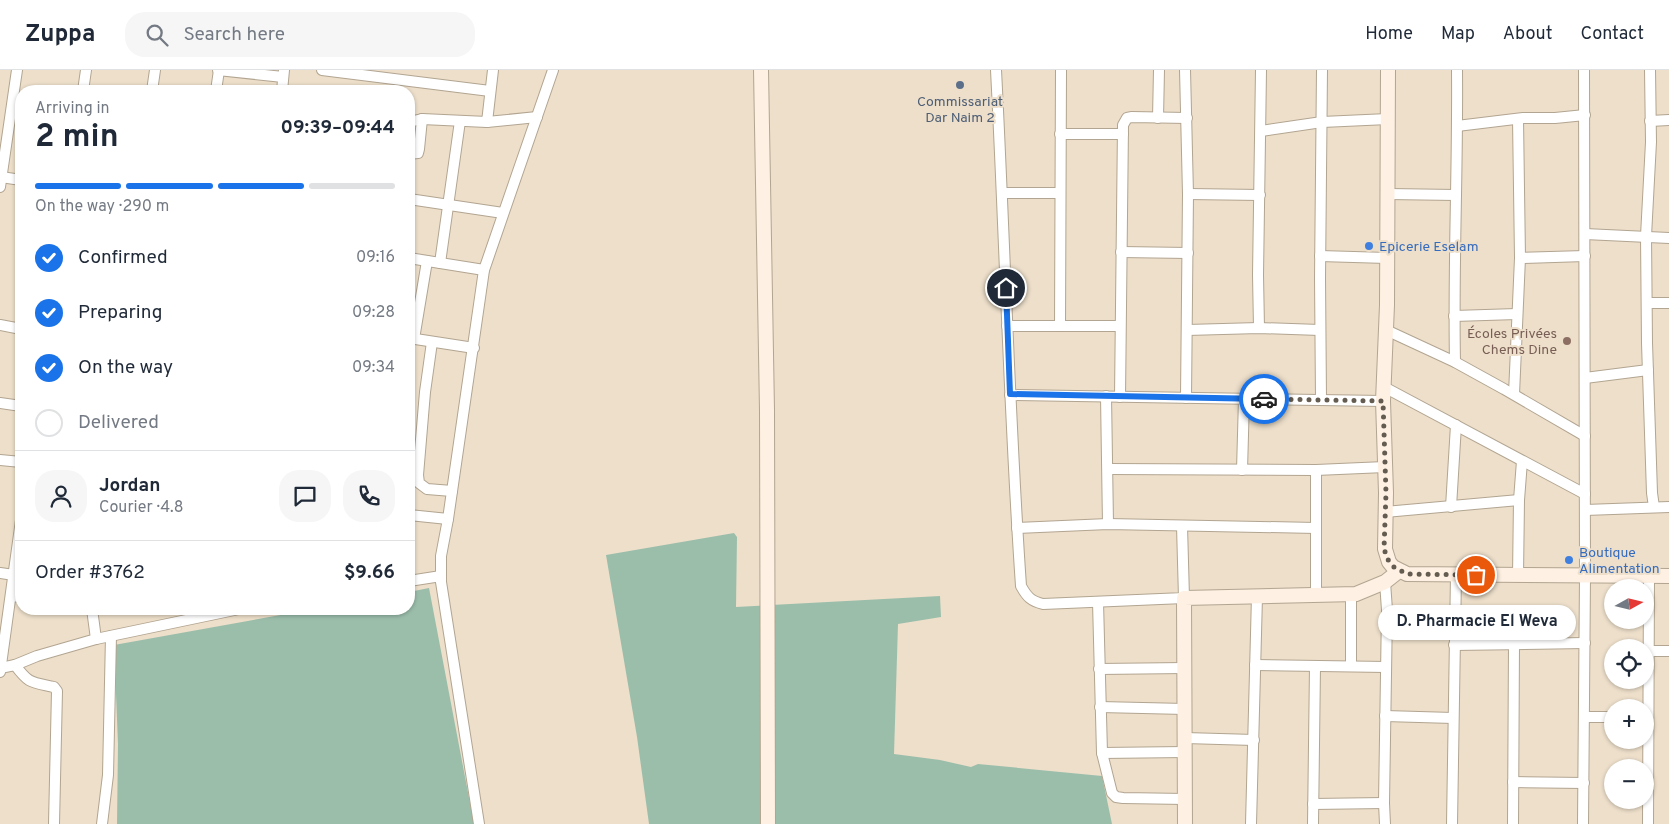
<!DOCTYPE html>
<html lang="en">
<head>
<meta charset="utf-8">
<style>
  :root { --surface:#fff; --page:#f6f6f7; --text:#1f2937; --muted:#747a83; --line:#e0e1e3; --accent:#1a73e8 }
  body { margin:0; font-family:Overpass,sans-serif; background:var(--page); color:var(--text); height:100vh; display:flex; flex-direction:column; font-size:19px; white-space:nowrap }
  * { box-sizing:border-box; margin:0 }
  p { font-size:16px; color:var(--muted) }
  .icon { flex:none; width:28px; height:28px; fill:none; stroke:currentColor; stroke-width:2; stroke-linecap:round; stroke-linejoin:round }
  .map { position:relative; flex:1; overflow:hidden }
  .drawer { position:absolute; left:15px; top:15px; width:400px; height:530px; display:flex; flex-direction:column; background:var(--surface); border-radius:20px; box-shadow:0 1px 4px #0004 }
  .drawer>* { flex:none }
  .needle { width:32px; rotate:82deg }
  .fabs { position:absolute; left:1604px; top:509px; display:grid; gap:10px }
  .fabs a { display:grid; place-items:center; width:50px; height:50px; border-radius:50%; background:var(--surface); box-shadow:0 1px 4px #0004; font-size:25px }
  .pin { position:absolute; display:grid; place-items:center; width:42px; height:42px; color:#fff; margin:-21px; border:2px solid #fff; border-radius:50%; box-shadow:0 1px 5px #0007 }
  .courier { position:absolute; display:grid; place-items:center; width:50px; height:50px; margin:-25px; border:4px solid #1a73e8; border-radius:50%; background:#fff; color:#222; box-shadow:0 1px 6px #0007 }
  .bubble { position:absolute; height:35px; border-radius:18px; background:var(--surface); box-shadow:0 1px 4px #0004; font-size:16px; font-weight:700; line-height:35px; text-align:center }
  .overview em { font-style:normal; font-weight:700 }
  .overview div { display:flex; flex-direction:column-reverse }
  .overview { display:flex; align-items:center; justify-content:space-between; height:85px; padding:0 20px }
  h1 { font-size:32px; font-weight:700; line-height:38px }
  .bar { display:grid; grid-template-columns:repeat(4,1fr); gap:8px 5px; align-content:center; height:60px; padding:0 20px }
  .bar i { height:6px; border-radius:4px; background:var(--line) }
  .bar .current { background:var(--accent) }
  .bar p { grid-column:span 4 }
  .line { display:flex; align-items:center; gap:12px; padding:0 20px; border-top:1px solid var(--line) }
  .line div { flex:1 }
  .round { display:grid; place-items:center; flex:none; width:52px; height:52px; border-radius:20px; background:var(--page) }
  ol { padding:0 20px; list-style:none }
  li { display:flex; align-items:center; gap:15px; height:55px }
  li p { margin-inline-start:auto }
  li .icon { padding:5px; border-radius:50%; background:var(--accent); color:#fff; stroke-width:4 }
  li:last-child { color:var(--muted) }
  li i { width:28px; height:28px; border:2px solid var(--line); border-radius:50% }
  header { display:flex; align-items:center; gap:30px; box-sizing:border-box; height:70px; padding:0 25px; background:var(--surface); border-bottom:1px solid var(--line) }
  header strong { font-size:24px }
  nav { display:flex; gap:28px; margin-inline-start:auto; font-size:18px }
  .search { width:350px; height:45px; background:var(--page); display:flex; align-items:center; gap:12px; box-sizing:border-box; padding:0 18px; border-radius:20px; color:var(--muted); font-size:19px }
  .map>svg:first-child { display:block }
  .green { fill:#9bbeab }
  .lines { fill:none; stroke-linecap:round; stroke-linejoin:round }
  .street-casing { stroke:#b2a591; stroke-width:12 }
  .secondary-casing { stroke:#b2a591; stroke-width:16 }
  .street { stroke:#fff; stroke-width:10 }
  .secondary { stroke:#fef0e2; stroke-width:14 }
  .done { stroke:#645c50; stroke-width:5; stroke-dasharray:0 9 }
  .route { stroke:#1a73e8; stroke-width:6 }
  .service-dot { fill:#5c6f8a; stroke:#eddfca; stroke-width:2 }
  .shop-dot { fill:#3f7fe0; stroke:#eddfca; stroke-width:2 }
  .education-dot { fill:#8d6e63; stroke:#eddfca; stroke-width:2 }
  .labels { text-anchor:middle; stroke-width:4; stroke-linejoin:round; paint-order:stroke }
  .service-label { font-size:14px; fill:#4e5e75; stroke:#eddfca }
  .shop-label { font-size:14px; fill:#366cbe; stroke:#eddfca; text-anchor:start }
  .education-label { font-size:14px; fill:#785e54; stroke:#eddfca; text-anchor:end }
</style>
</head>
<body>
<header>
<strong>Zuppa</strong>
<div class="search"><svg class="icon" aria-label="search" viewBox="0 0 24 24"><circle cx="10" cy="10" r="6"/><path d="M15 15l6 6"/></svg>Search here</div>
<nav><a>Home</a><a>Map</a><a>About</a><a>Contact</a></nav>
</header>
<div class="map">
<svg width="1669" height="754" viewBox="0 0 1669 754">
  <rect width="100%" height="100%" fill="#eddfca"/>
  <!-- green -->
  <g class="green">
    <polygon points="734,463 737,467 736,537 940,526 941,547 898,554 894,684 940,690 971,697 978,694 1102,706 1112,754 649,754 637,667 606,485"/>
    <polygon points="429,518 474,754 117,754 118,674 114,575 314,539 409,539 409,522"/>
  </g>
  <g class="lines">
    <!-- street casing -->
    <g class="street-casing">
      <g id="street">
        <polyline points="218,0 283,7"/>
        <polyline points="322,0 490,21"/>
        <path d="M996,0C1005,172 1009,344 1021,516C1027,527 1031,531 1043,534L1184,528L1182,456"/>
        <polyline points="1185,0 1188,124 1186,328"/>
        <polyline points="1650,0 1651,72 1646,166 1647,273 1652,423 1654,437"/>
        <polyline points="83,21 86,0"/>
        <polyline points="152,21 155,0"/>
        <polyline points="216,21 219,0"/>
        <polyline points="282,21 284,0"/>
        <polyline points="1158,48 1159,0"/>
        <polyline points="1650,51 1669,50"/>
        <polyline points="409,52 422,49 487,52 493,0"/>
        <polyline points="487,52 537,47"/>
        <polyline points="1457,56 1523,48 1555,48 1585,45"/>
        <polyline points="1261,61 1322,52 1388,49"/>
        <polyline points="1060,64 1123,64"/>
        <polyline points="409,84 418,83 419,79 422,49"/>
        <polyline points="1,107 21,110"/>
        <polyline points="0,117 17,0"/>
        <polyline points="1002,123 1060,123"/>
        <polyline points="1188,124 1260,125"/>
        <polyline points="1388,124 1456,125"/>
        <polyline points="409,129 503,143"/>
        <polyline points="1585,164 1669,168"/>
        <polyline points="1121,182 1188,183"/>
        <polyline points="1320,186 1387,188"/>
        <polyline points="409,188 484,200"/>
        <polyline points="1520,188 1585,186"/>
        <polyline points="440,193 460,51"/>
        <polyline points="1647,233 1669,233"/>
        <polyline points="1454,246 1517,244"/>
        <polyline points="0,255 21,259"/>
        <polyline points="1007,256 1120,256"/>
        <polyline points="1060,256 1061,0"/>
        <polyline points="1259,258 1258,205 1261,0"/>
        <polyline points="1187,260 1259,258 1320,260"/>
        <polyline points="1386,260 1455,292 1504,319 1585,366"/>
        <polyline points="409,268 474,278"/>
        <polyline points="414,269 427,191"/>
        <polyline points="432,272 425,322 418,405 419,413 427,419 452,421"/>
        <path d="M1455,292C1453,195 1458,98 1457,0"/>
        <polyline points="1585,308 1648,300"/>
        <polyline points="1384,317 1585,424"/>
        <polyline points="1514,324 1520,188 1518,49"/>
        <polyline points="1010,325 1383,331"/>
        <polyline points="1106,326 1108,454"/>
        <polyline points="1120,327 1123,55 1127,48 1132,47 1187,48"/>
        <polyline points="1321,330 1320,208 1322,0"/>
        <polyline points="0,333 21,336"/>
        <polyline points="0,390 21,392"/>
        <polyline points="1108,399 1316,400 1385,397"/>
        <polyline points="1242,400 1244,329"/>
        <polyline points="1316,400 1316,525"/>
        <polyline points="1451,437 1456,355"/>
        <polyline points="1585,440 1669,437"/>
        <polyline points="1385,442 1519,430"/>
        <polyline points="409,445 448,449"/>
        <polyline points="1017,458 1108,454 1316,458"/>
        <polyline points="0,503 14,505"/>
        <polyline points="1518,506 1519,430 1522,391"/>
        <polyline points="409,511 441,506"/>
        <polyline points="1385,512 1387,540 1384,733 1385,754"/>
        <polyline points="1351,524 1351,596"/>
        <polyline points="11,526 21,527"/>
        <polyline points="1098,532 1102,683 1112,723 1116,727 1123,728 1185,729"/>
        <polyline points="92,539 96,569"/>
        <polyline points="1454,575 1585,573"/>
        <polyline points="1649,581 1669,581"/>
        <path d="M15,595C29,614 31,612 54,617L57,621L54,754"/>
        <polyline points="1255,595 1386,597"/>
        <polyline points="0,598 15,595 37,586 96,569 239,539"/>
        <polyline points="1099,599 1185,598"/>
        <polyline points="0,602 21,450"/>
        <polyline points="1100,637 1185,639"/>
        <polyline points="1385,646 1453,648"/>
        <polyline points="1584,647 1612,647"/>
        <polyline points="1185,668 1254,670"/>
        <polyline points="1102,683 1185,682"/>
        <polyline points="1513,712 1584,713"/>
        <polyline points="1313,734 1384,733"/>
        <polyline points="102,754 108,705 111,566"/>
        <polyline points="479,754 441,512 441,486 448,449 484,200 553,0"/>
        <polyline points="1251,754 1257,526"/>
        <polyline points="1313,754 1315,596"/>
        <polyline points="1452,754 1456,505"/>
        <polyline points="1513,754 1514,574"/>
        <polyline points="1583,754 1585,506 1584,0"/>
        <polyline points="1648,754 1649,506"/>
      </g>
    </g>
    <!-- secondary casing -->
    <g class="secondary-casing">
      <g id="secondary">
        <polyline points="761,0 767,340 768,754"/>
        <polyline points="1388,0 1387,235 1383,331 1386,423 1385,479 1389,492 1393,497 1407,504 1669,506"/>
        <polyline points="1185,754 1184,528 1356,524 1385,512 1399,501"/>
      </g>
    </g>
    <!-- street -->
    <use href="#street" class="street"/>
    <!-- secondary -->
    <use href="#secondary" class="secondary"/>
  </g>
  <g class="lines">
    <!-- done -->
    <polyline class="done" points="1264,329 1383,331 1386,423 1384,479 1389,492 1394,497 1407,504 1476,505"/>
    <!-- route -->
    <polyline class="route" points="1006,218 1010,324 1264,329"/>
  </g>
  <!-- markers -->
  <circle class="service-dot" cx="960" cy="15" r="5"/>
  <g class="shop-dot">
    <circle cx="1369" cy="176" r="5"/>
    <circle cx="1569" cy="490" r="5"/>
  </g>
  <circle class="education-dot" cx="1567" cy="271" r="5"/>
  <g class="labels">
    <!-- service labels -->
    <g class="service-label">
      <text x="960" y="36">Commissariat<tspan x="960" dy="16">Dar Naim 2</tspan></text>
    </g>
    <!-- shop labels -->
    <g class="shop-label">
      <text x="1379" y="181">Epicerie Eselam</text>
      <text x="1579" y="487">Boutique<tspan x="1579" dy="16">Alimentation</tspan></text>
    </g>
    <!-- education labels -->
    <g class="education-label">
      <text x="1557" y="268">Écoles Privées<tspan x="1557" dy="16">Chems Dine</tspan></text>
    </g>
  </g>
</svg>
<div class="fabs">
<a><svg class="needle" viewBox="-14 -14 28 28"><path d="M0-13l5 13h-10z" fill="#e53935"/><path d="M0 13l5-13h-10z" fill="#747a83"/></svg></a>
<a><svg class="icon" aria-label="locate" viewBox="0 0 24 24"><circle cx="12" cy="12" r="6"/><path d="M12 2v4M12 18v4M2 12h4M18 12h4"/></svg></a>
<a>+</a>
<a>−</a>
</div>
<div class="pin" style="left:1476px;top:505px;background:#ea580c"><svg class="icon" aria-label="bag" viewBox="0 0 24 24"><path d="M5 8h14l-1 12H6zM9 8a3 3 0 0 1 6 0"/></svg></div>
<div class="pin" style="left:1006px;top:218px;background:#1f2937"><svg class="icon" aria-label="home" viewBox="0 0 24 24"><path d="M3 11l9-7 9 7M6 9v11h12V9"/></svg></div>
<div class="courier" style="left:1264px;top:329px"><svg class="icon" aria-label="car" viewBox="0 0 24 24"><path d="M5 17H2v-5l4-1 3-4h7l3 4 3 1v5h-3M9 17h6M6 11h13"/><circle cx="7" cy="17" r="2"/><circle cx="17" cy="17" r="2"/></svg></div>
<div class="bubble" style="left:1378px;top:535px;width:198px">D. Pharmacie El Weva</div>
<section class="drawer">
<div class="overview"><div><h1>2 min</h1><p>Arriving in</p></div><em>09:39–09:44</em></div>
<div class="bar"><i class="current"></i><i class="current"></i><i class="current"></i><i></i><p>On the way · 290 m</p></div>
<ol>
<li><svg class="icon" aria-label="check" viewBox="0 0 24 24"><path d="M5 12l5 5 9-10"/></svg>Confirmed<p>09:16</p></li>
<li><svg class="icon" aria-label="check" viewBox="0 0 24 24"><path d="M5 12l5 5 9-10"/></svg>Preparing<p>09:28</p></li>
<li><svg class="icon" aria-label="check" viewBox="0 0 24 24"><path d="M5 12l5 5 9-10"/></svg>On the way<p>09:34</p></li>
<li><i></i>Delivered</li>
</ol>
<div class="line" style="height:90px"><a class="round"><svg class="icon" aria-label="person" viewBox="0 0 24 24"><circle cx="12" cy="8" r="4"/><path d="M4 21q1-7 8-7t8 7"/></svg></a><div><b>Jordan</b><p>Courier · 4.8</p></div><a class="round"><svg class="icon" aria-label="chat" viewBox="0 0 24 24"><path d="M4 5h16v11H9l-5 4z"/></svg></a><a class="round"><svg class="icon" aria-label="phone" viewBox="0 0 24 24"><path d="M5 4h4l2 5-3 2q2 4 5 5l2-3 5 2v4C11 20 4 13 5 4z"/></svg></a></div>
<div class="line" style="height:65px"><div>Order #3762</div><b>$9.66</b></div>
</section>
</div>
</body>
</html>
